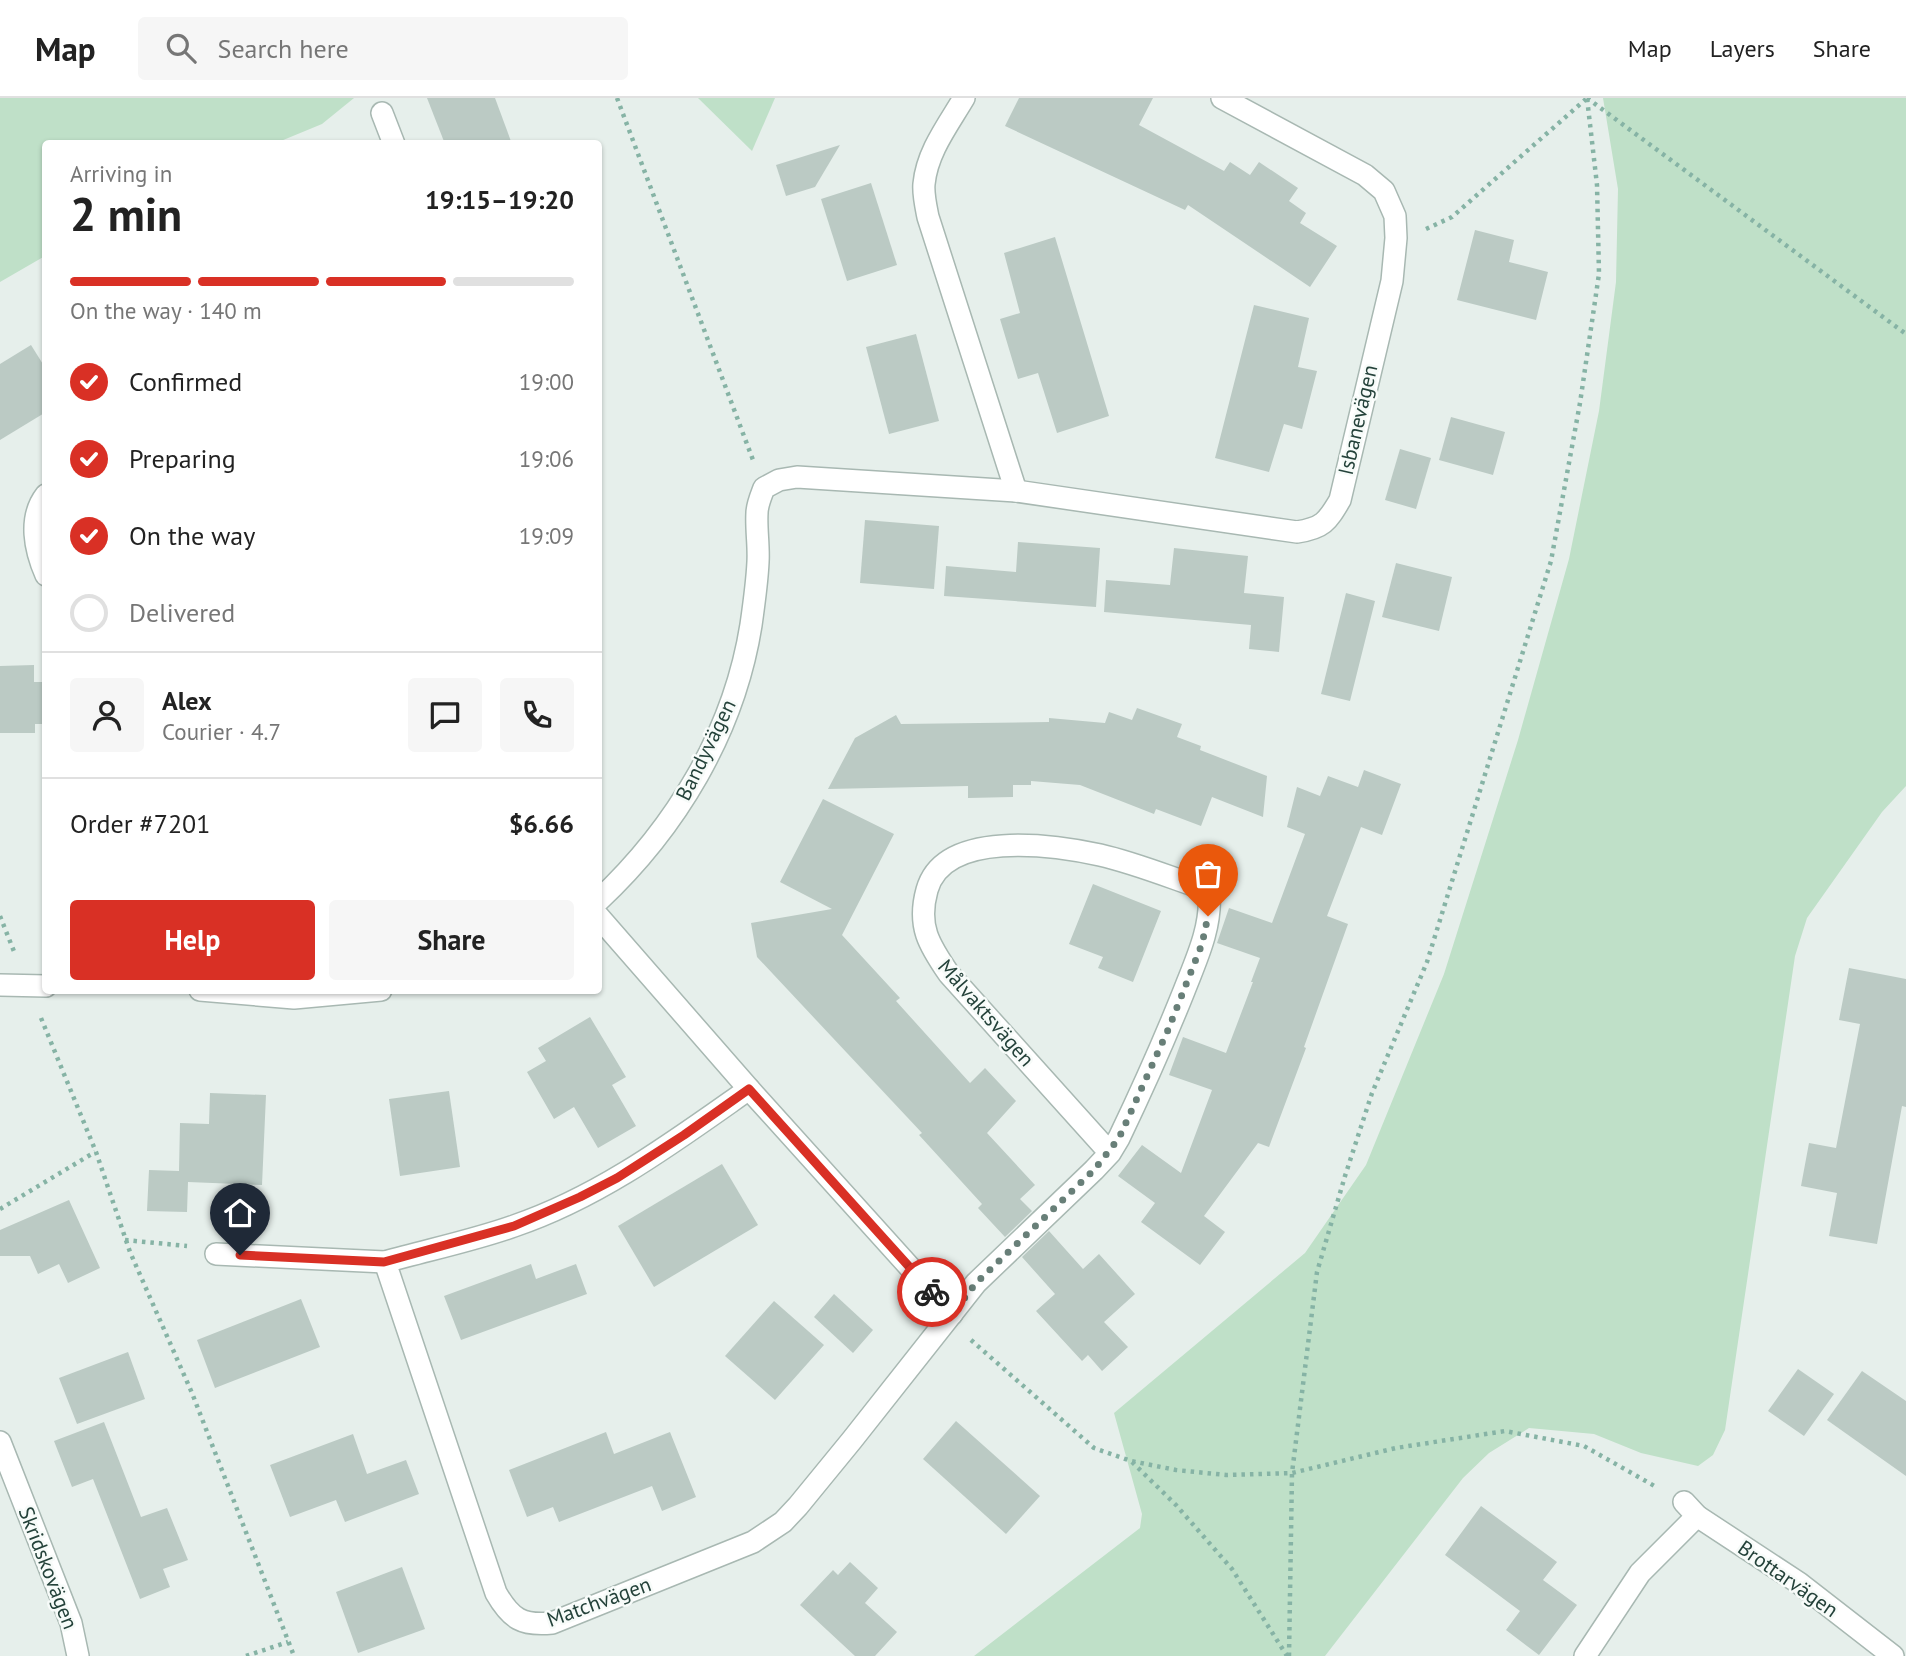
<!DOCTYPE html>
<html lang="en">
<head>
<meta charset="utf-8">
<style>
  :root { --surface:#fff; --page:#f6f6f6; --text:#222; --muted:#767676; --line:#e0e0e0; --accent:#d93025 }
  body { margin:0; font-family:"PT Sans",sans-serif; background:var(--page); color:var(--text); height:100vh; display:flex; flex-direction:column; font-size:26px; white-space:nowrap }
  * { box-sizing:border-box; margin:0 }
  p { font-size:23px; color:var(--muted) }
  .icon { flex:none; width:38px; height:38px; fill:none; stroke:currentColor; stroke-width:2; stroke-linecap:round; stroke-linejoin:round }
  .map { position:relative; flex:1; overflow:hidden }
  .side { position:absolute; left:42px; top:42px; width:560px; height:854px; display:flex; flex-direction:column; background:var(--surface); border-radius:7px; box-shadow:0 2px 5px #0004 }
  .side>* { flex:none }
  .pin { position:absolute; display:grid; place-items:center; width:60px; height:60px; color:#fff; margin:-72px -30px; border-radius:50% 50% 50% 0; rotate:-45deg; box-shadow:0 0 7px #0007 }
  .pin .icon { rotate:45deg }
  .courier { position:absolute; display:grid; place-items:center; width:70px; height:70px; margin:-35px; border:5px solid #d93025; border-radius:50%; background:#fff; color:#222; box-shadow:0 2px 9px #0007 }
  .summary em { font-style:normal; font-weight:600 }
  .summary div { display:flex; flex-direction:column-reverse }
  .summary { display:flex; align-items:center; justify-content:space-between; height:119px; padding:0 28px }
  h1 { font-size:46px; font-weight:600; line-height:52px }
  .bar { display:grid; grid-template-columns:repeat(4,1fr); gap:10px 7px; align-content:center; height:84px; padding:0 28px }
  .bar i { height:9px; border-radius:5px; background:var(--line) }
  .bar .current { background:var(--accent) }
  .bar p { grid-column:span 4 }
  .line { display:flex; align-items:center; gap:18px; padding:0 28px; border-top:2px solid var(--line) }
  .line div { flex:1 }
  .round { display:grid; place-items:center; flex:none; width:74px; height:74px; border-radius:7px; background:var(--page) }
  ol { padding:0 28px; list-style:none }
  li { display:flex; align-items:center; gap:21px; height:77px }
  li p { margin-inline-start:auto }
  li .icon { padding:7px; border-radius:50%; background:var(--accent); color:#fff; stroke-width:4 }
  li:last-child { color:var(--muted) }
  li i { width:38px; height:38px; border:4px solid var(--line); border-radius:50% }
  .primary-button { display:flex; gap:14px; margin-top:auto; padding:14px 28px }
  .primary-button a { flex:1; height:80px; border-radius:7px; background:var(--accent); color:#fff; font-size:28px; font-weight:600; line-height:80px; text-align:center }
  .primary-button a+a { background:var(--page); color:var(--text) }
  header { display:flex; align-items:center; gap:42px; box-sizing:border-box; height:98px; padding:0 35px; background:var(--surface); border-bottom:2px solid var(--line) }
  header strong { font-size:33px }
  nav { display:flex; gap:38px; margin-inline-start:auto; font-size:24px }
  .search { width:490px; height:63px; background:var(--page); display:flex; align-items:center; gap:18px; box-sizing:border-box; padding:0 24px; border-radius:7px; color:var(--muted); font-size:26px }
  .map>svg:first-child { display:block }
  .green { fill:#bfe0c8 }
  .building { fill:#bbcac4 }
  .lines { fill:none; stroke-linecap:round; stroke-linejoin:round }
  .minor-casing { stroke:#a8b8b2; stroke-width:24 }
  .path { stroke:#86b3a5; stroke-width:4.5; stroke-dasharray:3.5 5; stroke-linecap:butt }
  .minor { stroke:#fff; stroke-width:21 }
  .done { stroke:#687f78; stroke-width:7; stroke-dasharray:0 12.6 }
  .route { stroke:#d93025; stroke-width:9 }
  .labels { text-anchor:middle; stroke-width:5; stroke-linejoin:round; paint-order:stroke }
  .street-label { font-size:21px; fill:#24423a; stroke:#f7fbf9 }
</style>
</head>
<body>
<header>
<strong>Map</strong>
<div class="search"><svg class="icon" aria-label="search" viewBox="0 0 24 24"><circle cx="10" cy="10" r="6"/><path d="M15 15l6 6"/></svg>Search here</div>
<nav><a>Map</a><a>Layers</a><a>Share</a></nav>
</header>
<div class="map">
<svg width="1906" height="1558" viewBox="0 0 1906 1558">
  <rect width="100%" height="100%" fill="#e6efeb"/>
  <!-- green -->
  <g class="green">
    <polygon points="0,0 354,0 322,26 276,45 46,46 45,158 0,184"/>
    <polygon points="698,0 775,0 752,53"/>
    <polygon points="1603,0 1906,0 1906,688 1882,714 1807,820 1795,858 1725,1332 1713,1357 1698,1368 1641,1355 1594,1336 1529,1330 1489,1355 1463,1380 1325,1558 974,1558 1140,1430 1142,1416 1114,1315 1305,1155 1366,1067 1444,876 1518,642 1569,461 1599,313 1616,184 1618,91"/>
  </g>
  <!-- building -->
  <g class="building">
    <polygon points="427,0 495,0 512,46 445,46"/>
    <polygon points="1019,0 1153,0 1139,27 1224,73 1230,64 1250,77 1259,64 1298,90 1289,103 1306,115 1300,125 1337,148 1310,189 1188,107 1185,112 1005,28"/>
    <polygon points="840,47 815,89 786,98 776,67"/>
    <polygon points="871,85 897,167 847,183 821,101"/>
    <polygon points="1475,132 1514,142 1509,164 1548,174 1536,222 1457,202"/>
    <polygon points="1055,139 1109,318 1057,335 1038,275 1018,281 1000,221 1020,215 1004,155"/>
    <polygon points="1254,207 1309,220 1298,269 1317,273 1302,331 1284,326 1269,374 1215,360"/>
    <polygon points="916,236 939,323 889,336 866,249"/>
    <polygon points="31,247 46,271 46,314 0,342 0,266"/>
    <polygon points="1451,319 1505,334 1493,377 1439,362"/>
    <polygon points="1400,351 1431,360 1416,411 1385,402"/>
    <polygon points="865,422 939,428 934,491 860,485"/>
    <polygon points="1018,444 1100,450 1096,509 944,498 946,468 1016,474"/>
    <polygon points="1174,450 1248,458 1244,495 1284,499 1279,554 1249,551 1251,527 1104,514 1106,482 1170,487"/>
    <polygon points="1396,465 1452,479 1439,533 1382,519"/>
    <polygon points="1346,495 1375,503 1350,603 1321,596"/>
    <polygon points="34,567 34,584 46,584 46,626 35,626 35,635 0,635 0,568"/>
    <polygon points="1137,610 1182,626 1177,639 1201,648 1200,652 1267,678 1263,719 1212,699 1201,728 1156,711 1154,716 1080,687 1031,683 1031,687 1013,687 1013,699 968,700 968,688 828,691 855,640 896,617 901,626 1049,624 1049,620 1105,625 1109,614 1132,622"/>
    <polygon points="1364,672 1401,686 1382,737 1361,729 1327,818 1348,826 1304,949 1306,950 1269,1049 1258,1045 1204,1118 1225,1134 1200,1167 1141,1124 1155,1105 1118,1078 1142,1047 1181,1075 1212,992 1169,977 1183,939 1226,955 1253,884 1251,884 1260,860 1217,845 1229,810 1272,825 1305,736 1287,729 1297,689 1320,698 1328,678 1358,689"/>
    <polygon points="823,701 894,736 842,837 900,900 896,903 970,985 985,970 1016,1003 987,1035 1035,1087 1020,1101 1032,1113 1005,1139 978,1110 982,1106 919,1037 922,1035 757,859 751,825 832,811 780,784"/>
    <polygon points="1093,786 1161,813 1133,884 1098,870 1103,859 1069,846"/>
    <polygon points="1849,870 1906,881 1906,1009 1902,1008 1877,1146 1829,1138 1837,1095 1801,1088 1809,1045 1836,1050 1860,926 1839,922"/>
    <polygon points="590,919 626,979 612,987 636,1028 598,1050 574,1009 554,1021 527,974 546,963 538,950"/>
    <polygon points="449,993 460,1069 400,1078 389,1001"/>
    <polygon points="210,995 266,997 262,1087 188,1084 187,1114 147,1113 149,1072 179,1073 180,1025 209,1026"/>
    <polygon points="722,1066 758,1127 654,1189 618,1128"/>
    <polygon points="69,1102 100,1170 68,1185 59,1166 38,1176 30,1158 0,1158 0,1132"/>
    <polygon points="1049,1133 1083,1171 1099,1156 1135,1196 1104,1224 1128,1249 1102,1273 1088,1257 1082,1263 1036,1213 1055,1196 1022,1159"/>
    <polygon points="531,1166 536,1181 576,1166 587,1196 461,1242 444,1198"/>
    <polygon points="834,1196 873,1232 853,1255 814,1219"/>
    <polygon points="301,1201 320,1249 215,1290 197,1242"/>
    <polygon points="774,1203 824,1247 775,1302 725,1258"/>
    <polygon points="128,1254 145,1301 77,1326 59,1280"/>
    <polygon points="1798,1271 1834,1296 1804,1338 1768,1313"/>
    <polygon points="1862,1273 1906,1303 1906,1378 1827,1322"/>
    <polygon points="956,1323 1040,1398 1006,1436 923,1361"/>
    <polygon points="104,1324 141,1419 167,1410 188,1462 163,1471 170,1489 140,1501 93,1381 72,1389 54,1343"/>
    <polygon points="606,1334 614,1356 670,1334 696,1399 662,1413 652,1388 559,1424 553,1409 527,1419 509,1372"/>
    <polygon points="353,1336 367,1376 406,1362 419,1396 345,1424 336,1402 290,1419 270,1367"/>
    <polygon points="1481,1408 1557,1464 1543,1482 1577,1507 1539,1557 1506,1532 1520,1513 1445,1457"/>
    <polygon points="850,1464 878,1490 865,1505 897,1534 875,1558 855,1558 800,1507 833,1472 838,1477"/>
    <polygon points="402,1469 425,1531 358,1555 336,1494"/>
  </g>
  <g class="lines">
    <!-- minor casing -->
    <g class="minor-casing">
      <g id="minor">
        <path d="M964,0C948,27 927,54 924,86C923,96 926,109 928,119L1016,393"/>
        <polyline points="382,15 394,46"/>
        <path d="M46,397C28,420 35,452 46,477"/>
        <path d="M598,803C676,730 734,634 751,527C754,506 757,485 758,464C759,448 756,431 757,415C757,407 761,398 764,390L779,382L797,379L1016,393L1297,434C1323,430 1327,424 1340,402L1392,183L1396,140L1395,118L1384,93L1365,77L1222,0"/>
        <polyline points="598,818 749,991 952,1216"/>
        <polyline points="0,887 46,888"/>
        <polyline points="200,892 294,900 381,892"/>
        <path d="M749,991C675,1043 600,1099 514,1128C472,1143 427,1152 385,1164L496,1495C511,1521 522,1528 552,1525L753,1444L783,1424L798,1408L852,1342L976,1185L1094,1072L1110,1055L1119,1040C1142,992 1164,943 1184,893C1196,862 1212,829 1209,795L1202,790C1169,779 1135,765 1100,757C1053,747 944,731 927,792C917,828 929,847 949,876L1110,1055"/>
        <polyline points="216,1156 385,1164"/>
        <polyline points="0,1344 71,1525 78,1558"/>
        <polyline points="1684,1404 1697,1418 1799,1485 1893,1558"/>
        <polyline points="1585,1558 1640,1475 1697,1418"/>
      </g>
    </g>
    <!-- path -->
    <g class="path">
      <polyline points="617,0 753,362"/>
      <polyline points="1587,0 1906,236"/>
      <polyline points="1426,131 1452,119 1586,1"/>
      <polyline points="0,818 15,856"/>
      <polyline points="41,920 96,1054 130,1154 192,1295 294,1558"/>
      <polyline points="0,1111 95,1054"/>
      <polyline points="125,1142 187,1148"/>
      <polyline points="971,1242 1094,1350 1131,1363 1176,1372 1226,1377 1292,1375 1396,1350 1505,1333 1584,1348 1658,1390"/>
      <polyline points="1132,1364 1176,1407 1232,1471 1287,1558"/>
      <polyline points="246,1558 288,1544"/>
      <polyline points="1289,1558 1292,1375 1317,1174 1345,1078 1372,995 1427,864 1551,463 1580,305 1599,176 1597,87 1587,0"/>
    </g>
    <!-- minor -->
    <use href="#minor" class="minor"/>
  </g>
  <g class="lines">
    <!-- done -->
    <polyline class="done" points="932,1194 952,1216 976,1185 1094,1072 1119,1040 1168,932 1202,846 1208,818"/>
    <!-- route -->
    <polyline class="route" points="240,1157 384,1164 514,1128 580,1099 617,1080 684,1037 749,991 932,1194"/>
  </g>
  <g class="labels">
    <!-- street labels -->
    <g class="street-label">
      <text transform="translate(1358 322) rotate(-77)" y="7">Isbanevägen</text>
      <text transform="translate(706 652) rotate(-64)" y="7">Bandyvägen</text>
      <text transform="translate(986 915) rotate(49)" y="7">Målvaktsvägen</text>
      <text transform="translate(48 1470) rotate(69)" y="7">Skridskovägen</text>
      <text transform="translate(1788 1481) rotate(35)" y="7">Brottarvägen</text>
      <text transform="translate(599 1504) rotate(-20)" y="7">Matchvägen</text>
    </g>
  </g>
</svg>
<div class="pin" style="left:1208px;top:818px;background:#ea580c"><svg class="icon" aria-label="bag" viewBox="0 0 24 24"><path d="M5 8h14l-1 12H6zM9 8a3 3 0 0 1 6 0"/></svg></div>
<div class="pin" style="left:240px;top:1157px;background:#1f2937"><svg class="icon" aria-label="home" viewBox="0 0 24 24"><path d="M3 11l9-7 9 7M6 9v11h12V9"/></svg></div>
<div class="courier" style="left:932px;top:1194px"><svg class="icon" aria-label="bike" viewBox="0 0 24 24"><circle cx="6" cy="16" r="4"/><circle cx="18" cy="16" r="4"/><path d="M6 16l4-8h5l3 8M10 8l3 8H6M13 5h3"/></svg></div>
<section class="side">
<div class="summary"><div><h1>2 min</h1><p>Arriving in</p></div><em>19:15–19:20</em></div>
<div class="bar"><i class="current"></i><i class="current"></i><i class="current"></i><i></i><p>On the way · 140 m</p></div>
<ol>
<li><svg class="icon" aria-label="check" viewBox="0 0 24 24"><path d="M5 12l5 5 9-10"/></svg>Confirmed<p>19:00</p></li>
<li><svg class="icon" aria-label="check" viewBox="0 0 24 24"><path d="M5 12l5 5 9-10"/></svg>Preparing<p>19:06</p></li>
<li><svg class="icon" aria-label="check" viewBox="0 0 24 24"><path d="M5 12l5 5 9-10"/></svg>On the way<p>19:09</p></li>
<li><i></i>Delivered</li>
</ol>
<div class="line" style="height:126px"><a class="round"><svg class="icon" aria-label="person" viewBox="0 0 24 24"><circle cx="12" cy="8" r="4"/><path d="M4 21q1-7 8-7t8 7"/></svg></a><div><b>Alex</b><p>Courier · 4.7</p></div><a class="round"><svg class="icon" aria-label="chat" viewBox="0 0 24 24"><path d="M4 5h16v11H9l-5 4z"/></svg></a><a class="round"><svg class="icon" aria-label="phone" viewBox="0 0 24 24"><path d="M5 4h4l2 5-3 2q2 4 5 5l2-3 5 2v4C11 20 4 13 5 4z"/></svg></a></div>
<div class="line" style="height:91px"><div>Order #7201</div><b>$6.66</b></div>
<div class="primary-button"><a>Help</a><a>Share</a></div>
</section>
</div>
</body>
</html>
